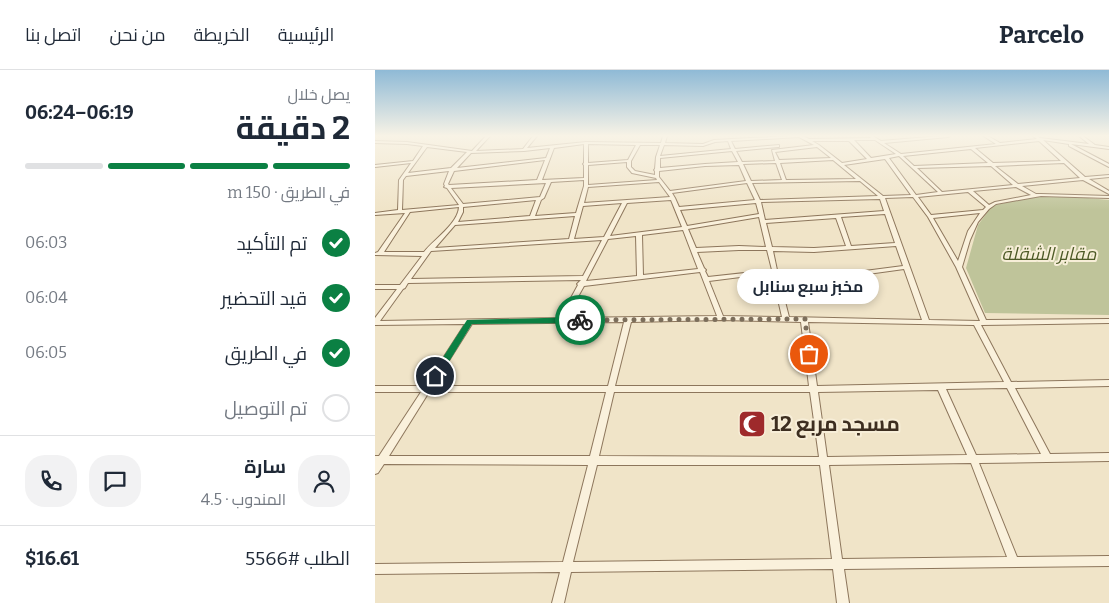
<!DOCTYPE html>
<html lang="ar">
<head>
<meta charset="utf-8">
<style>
  :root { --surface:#fff; --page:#f2f2f3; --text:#1f2937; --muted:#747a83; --line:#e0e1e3; --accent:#0b8043 }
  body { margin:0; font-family:Bitter,Cairo,serif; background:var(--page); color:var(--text); direction:rtl; height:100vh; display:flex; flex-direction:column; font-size:19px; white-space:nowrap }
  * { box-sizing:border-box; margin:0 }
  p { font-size:16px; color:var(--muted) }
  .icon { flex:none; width:28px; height:28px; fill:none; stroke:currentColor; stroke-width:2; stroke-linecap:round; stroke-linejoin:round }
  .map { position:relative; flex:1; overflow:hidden; direction:ltr }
  .panel { display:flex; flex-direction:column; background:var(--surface); width:375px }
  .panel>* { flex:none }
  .pin { position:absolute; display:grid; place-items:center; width:42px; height:42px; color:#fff; margin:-21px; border:2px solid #fff; border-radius:50%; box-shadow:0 1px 5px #0007 }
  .courier { position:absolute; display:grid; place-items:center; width:50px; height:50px; margin:-25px; border:4px solid #0b8043; border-radius:50%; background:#fff; color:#222; box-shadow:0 1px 6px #0007 }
  .bubble { position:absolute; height:35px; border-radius:18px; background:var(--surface); box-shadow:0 2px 8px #0003; font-size:16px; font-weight:700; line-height:35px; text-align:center; direction:rtl }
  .summary em { font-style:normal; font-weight:700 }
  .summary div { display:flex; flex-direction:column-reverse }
  .summary { display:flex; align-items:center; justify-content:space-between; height:85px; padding:0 25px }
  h1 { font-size:32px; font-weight:700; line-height:38px }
  .bar { display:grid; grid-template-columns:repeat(4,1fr); gap:8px 5px; align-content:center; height:60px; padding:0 25px }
  .bar i { height:6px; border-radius:4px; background:var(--line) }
  .bar .current { background:var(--accent) }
  .bar p { grid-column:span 4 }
  .line { display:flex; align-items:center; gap:12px; padding:0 25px; border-top:1px solid var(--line) }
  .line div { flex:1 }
  .round { display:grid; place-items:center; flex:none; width:52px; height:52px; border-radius:20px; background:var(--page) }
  ol { padding:0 25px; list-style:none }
  li { display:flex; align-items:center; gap:15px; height:55px }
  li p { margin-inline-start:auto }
  li .icon { padding:5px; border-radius:50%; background:var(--accent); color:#fff; stroke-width:4 }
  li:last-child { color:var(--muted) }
  li i { width:28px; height:28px; border:2px solid var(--line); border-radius:50% }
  header { display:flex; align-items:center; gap:30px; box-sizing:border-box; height:70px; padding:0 25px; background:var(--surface); border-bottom:1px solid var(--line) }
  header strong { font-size:24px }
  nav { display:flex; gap:28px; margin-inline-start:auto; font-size:18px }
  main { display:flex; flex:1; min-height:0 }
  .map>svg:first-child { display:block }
  .cemetery { fill:#bfc49a }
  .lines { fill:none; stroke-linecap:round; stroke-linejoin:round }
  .minor-casing { stroke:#8d765c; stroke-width:2 }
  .minor { fill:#faf1dc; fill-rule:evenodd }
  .route { fill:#0b8043 }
  .done { stroke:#7c6e5b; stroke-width:5; stroke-dasharray:0 9 }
  .labels { text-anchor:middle; stroke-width:4; stroke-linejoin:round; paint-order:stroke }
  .park-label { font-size:18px; font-style:italic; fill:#4d5a26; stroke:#f7eed8 }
  .near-poi-label { font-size:21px; font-weight:bold; fill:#3d2e20; stroke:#f7eed8; text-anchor:start }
</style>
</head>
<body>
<header>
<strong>Parcelo</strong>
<nav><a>الرئيسية</a><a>الخريطة</a><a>من نحن</a><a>اتصل بنا</a></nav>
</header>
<main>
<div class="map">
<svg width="734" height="533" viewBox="0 0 734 533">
  <rect width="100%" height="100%" fill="#f0e4c8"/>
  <!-- cemetery -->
  <polygon class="cemetery" points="670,124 734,130 734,245 610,243 591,198 603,155 617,136"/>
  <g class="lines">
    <!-- minor casing -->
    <g class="minor-casing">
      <path id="minor" d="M111,66H115L101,81L148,79L158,66H162L152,78L211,72L286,73L288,66H292L290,73L328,74L339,70L414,66H428L434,69L496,68L494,66H498L506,71L565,66H575L573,67L509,73L526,84L621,74L610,67L609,66H613L625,73L662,69L658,66H662L665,68L714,74L704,66H708L720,75L734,77V79L696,74L734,94V97L694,76V74L668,70L710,107L734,105V107L714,109L734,121V124L708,110L647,116L661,124H666L734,126V128L666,126L621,134L614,139L603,152L595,170L587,197L611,250L734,249V253L606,255L636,312L734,310V316L640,318L675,384L734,383V391L604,393L642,487L734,486V496L469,499L474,533H462L458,499L196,502L189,533H177L185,502L0,504V494L188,492L213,395L9,394L3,403L0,404V386H4L46,322H0V316H50L90,254L0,255V248L22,219H0V215H25L47,186L0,185V183L3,182L30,143L0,145V143L23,140L24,110L36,93L0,97V95L38,91L48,76L32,74L0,73V71L32,72L97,81ZM424,67L439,75L397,80L400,91L367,92L361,81L403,77H404V75L360,79L356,71ZM479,70H500L521,84L496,88ZM353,71L356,79L285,86L289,75L328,76L340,72ZM437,71H474L492,89L467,93L444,75ZM664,71L686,91L618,93L600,78ZM209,74V93L208,94L209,95V108L167,110L179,78ZM213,74L261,75L253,90L213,93ZM265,75H285L281,87L280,99L279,100L280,101V105L260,101L256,97V91ZM52,77L92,82L76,98L33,103ZM442,77L456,88L404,90L400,82ZM175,78L171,88L82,98L96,83L149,81ZM596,79L613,93L539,96L528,86ZM357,81L363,92L330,94L285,98V88ZM524,86L563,122L541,125L514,88ZM510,89L536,125L508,126L469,95ZM170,90L162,110L74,115L73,114L79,101ZM458,90L481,109L411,110L405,93ZM252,92V97L257,103L281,108L282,110L213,115V95ZM401,93L407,110L376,111L368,94ZM689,93L705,108L643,114L620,96ZM364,95L371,111L295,121L284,107V101L330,96ZM616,96L638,115L567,122L542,98ZM74,101L69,114L70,116L69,117L72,118L84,135L27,140L28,110L31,106ZM209,110V116L201,143L160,146L166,130L169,128L176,112ZM485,111L503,126L385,130L377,113ZM284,112L295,127L209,133L213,117ZM171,113L165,127L88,134L76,118ZM372,113L380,130L304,137L300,128L297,123ZM641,117L656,125L620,132L614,135L598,121ZM593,122L611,137L608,140L556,145L543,127ZM538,127L553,147L581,197L605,251L554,250L510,128ZM505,129L509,141L390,150L386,132ZM161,130L155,146L83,152L88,142V137ZM296,130L307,157L235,166L252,133ZM247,133L229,167L199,169L208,136ZM381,133L384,144L312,156L305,140ZM84,137C83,154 58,170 49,182H9L35,142ZM605,143L593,161L583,191L558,148ZM510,144L520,173L476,176L466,147ZM200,146L194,169L60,178L80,155ZM384,147L391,177L364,176L321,178L313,159ZM461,148L471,176L439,178L397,177L391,153ZM308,160L323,199L268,205L267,165ZM261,166L262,206L211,211L233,169ZM227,170L208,206L36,209L56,181ZM521,176L528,196L405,212L403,202L404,201L402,200L398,181L439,182ZM364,180H392L397,200L333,207L330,201L331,200L329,198L322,182ZM529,199L547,250L414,247L406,216ZM325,202L342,246L191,248L209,216ZM397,203L407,247L348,246L334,211ZM206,210L202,214L203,215L185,248L5,251L28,219L30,218L33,213ZM346,250L426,252L434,316H240L256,252ZM249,252L233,316H58L97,254ZM433,252L599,255L629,312L442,316ZM632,318L666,384L601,385L571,319ZM563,320L592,385L452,387L443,322ZM54,322H231L215,386H14ZM239,322H435L444,387L224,386ZM596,393L632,487L467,489L454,395ZM222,395H445L457,489L198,492Z"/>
    </g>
    <!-- minor -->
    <use href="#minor" class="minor"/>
  </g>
  <!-- sky -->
  <linearGradient id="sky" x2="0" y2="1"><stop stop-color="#8fbad6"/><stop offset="0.47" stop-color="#f8f3e6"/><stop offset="1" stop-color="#f8f3e6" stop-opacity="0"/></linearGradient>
  <rect width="734" height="140" fill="url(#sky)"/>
  <!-- route -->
  <polygon class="route" points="205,247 209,250 205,253 97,254 64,308 60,309 56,306 92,250"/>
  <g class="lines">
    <!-- done -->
    <polyline class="done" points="205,250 430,249 434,284"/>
  </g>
  <!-- icons -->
  <defs>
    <g id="mosque-square" transform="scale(1.4375)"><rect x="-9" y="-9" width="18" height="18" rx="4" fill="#9e2a2b" stroke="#f7eed8"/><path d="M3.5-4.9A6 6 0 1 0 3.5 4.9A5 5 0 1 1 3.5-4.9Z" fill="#fff"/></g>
  </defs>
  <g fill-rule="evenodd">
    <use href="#mosque-square" x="377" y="354"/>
  </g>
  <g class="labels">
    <!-- park labels -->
    <g class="park-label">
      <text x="674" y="190">مقابر الشقلة</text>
    </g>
    <!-- near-poi labels -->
    <g class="near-poi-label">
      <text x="396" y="361">مسجد مربع 12</text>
    </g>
  </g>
</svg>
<div class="pin" style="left:434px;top:284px;background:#ea580c"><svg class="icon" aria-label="bag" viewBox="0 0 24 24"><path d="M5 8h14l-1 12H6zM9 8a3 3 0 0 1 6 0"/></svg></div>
<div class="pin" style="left:60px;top:306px;background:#1f2937"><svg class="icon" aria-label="home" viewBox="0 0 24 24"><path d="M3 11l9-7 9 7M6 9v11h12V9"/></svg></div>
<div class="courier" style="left:205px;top:250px"><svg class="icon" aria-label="bike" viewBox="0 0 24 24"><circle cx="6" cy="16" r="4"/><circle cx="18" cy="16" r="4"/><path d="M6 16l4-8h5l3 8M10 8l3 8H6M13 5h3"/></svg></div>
<div class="bubble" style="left:362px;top:199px;width:142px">مخبز سبع سنابل</div>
</div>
<section class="panel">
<div class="summary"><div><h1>2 دقيقة</h1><p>يصل خلال</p></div><em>06:19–06:24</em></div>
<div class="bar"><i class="current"></i><i class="current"></i><i class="current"></i><i></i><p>في الطريق · 150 m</p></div>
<ol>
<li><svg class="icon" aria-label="check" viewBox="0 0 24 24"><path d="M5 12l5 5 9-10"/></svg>تم التأكيد<p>06:03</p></li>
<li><svg class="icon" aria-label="check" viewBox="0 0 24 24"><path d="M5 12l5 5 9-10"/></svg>قيد التحضير<p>06:04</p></li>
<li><svg class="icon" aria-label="check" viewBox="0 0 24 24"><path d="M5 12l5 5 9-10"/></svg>في الطريق<p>06:05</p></li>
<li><i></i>تم التوصيل</li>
</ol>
<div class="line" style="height:90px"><a class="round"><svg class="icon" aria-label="person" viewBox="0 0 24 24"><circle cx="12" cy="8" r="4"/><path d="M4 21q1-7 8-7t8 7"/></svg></a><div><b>سارة</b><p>المندوب · 4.5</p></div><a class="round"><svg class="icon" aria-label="chat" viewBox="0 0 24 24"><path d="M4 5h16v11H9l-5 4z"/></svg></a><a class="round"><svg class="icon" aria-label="phone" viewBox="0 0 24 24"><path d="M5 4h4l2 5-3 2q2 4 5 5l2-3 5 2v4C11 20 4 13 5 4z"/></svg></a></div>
<div class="line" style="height:65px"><div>الطلب #5566</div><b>$16.61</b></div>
</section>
</main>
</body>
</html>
